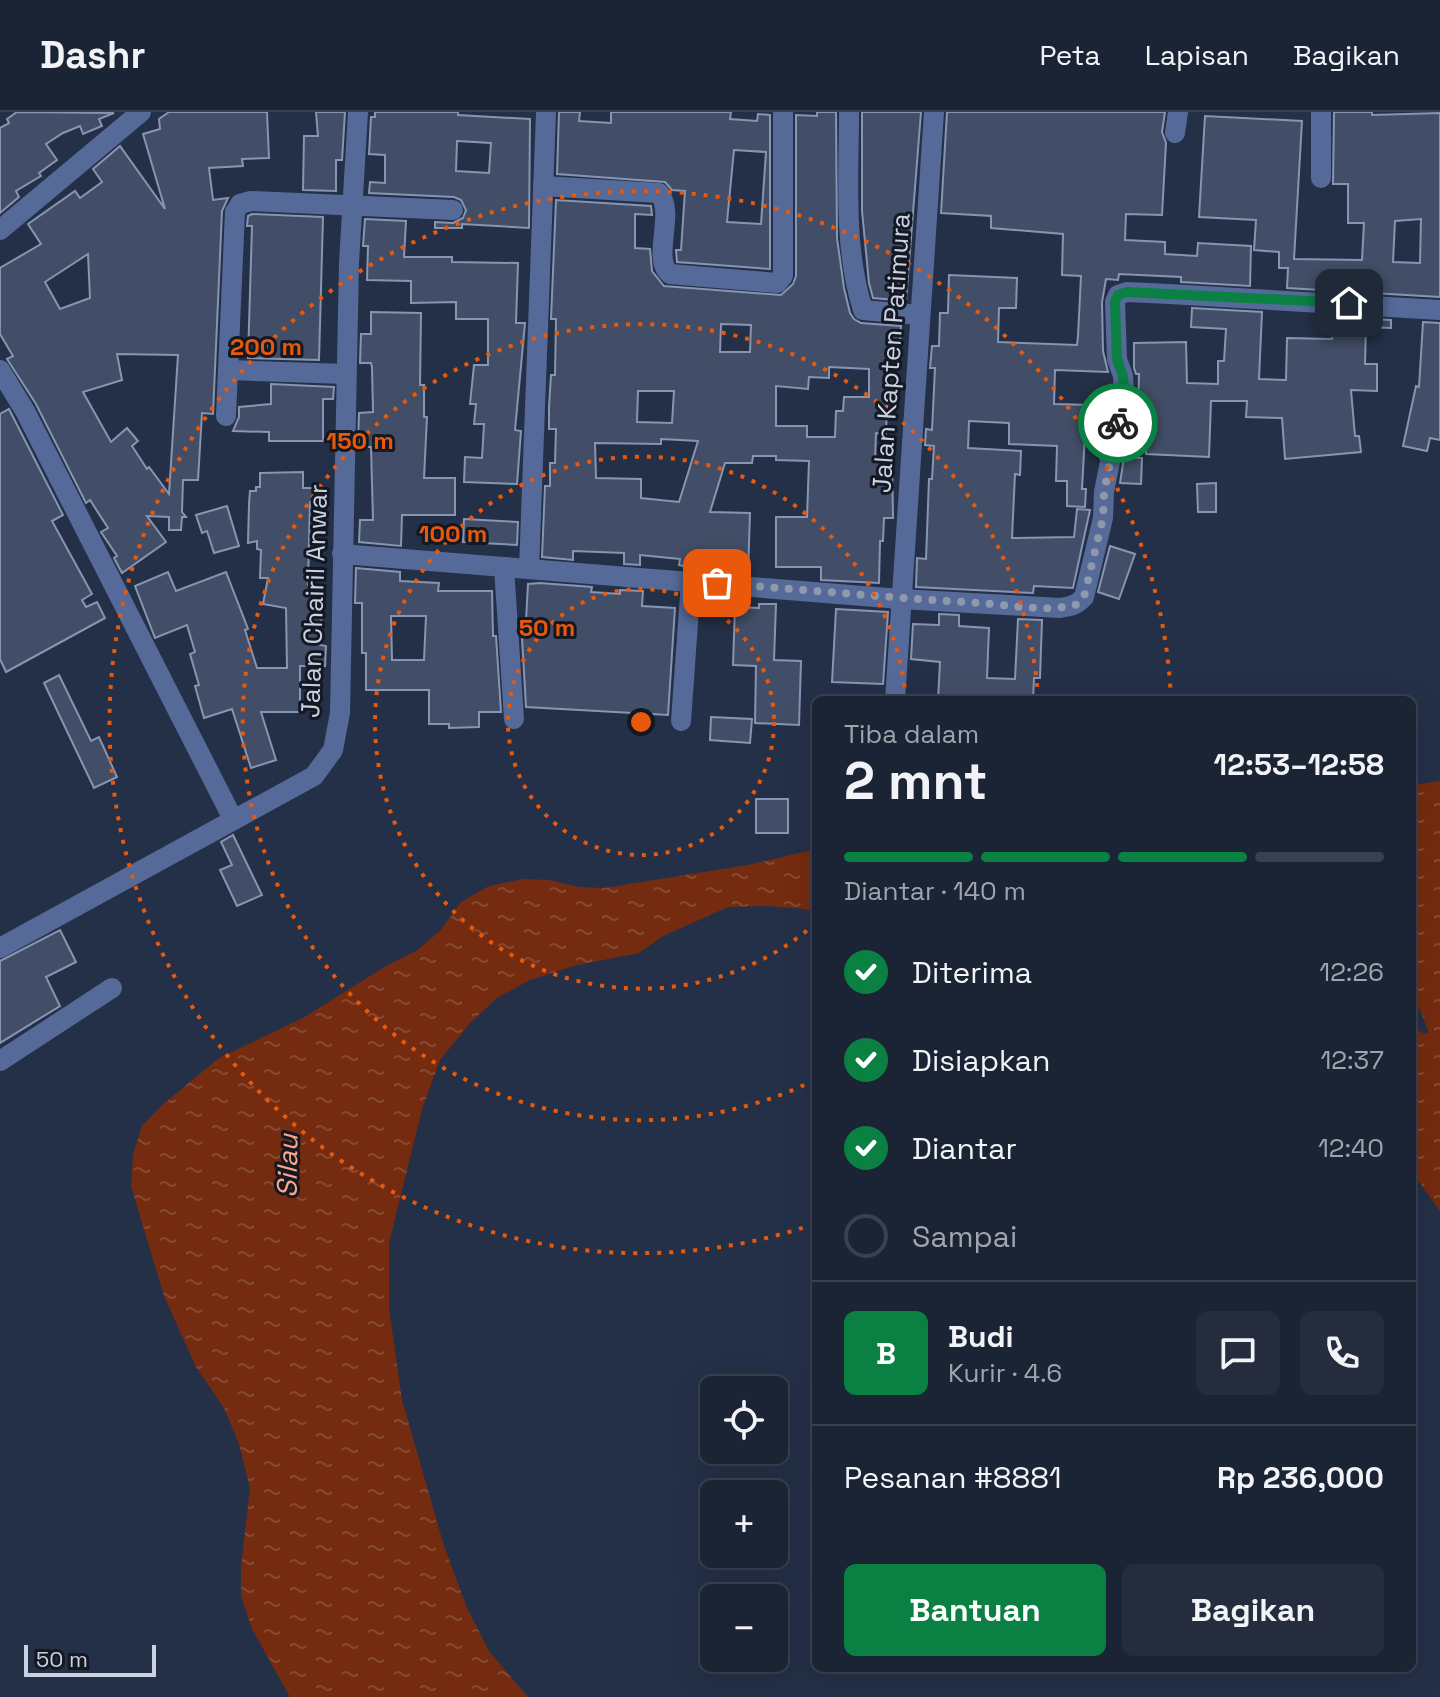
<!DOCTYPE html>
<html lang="id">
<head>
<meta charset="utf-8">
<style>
  :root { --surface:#1b2435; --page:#242c3d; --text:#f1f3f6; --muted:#a0a4ad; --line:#394150; --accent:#0b8043 }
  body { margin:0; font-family:"Space Grotesk",sans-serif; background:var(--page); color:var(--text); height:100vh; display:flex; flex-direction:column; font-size:30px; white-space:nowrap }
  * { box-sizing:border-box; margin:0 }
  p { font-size:26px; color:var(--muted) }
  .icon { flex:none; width:44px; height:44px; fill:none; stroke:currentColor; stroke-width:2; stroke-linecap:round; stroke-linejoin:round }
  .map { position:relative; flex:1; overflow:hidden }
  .side { position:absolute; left:812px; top:584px; width:604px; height:976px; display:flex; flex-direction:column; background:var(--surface); border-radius:12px; box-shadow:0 8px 32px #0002,0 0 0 2px var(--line) }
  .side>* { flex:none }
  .tools { position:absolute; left:700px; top:1264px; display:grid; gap:16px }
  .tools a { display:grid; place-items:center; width:88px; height:88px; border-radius:12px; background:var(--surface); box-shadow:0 8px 32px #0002,0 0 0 2px var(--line); font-size:40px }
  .scale { position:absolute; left:24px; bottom:20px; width:132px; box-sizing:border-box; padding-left:8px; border:4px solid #cad2e1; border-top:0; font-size:22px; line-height:28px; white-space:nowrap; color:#cad2e1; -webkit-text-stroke:6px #131823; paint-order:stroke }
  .pin { position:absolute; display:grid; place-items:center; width:68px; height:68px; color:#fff; margin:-34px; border-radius:16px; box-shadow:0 4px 12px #0006 }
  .courier { position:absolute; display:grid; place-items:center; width:80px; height:80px; margin:-40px; border:6px solid #0b8043; border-radius:50%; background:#fff; color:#222; box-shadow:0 2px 10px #0007 }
  .summary em { font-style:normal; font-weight:800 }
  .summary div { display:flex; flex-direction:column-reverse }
  .summary { display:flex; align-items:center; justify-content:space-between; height:136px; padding:0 32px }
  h1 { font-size:52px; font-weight:800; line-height:60px }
  .bar { display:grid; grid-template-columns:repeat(4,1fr); gap:12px 8px; align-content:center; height:96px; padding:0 32px }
  .bar i { height:10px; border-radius:6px; background:var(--line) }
  .bar .current { background:var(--accent) }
  .bar p { grid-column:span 4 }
  .line { display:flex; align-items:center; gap:20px; padding:0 32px; border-top:2px solid var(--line) }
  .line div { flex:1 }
  .round { display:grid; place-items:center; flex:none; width:84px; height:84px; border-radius:12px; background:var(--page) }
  ol { padding:0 32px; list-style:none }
  li { display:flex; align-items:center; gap:24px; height:88px }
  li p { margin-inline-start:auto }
  li .icon { padding:8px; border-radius:50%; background:var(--accent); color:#fff; stroke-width:4 }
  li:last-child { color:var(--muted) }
  li i { width:44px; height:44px; border:4px solid var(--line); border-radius:50% }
  .primary-button { display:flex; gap:16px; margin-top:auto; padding:16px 32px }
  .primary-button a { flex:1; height:92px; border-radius:12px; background:var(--accent); color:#fff; font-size:32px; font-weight:800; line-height:92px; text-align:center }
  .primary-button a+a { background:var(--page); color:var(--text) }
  header { display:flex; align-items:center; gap:48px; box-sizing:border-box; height:112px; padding:0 40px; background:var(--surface); border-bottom:2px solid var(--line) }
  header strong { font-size:38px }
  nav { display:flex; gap:44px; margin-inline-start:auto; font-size:28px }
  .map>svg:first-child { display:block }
  .water { fill:url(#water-ripples) }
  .building { fill:#424e67; stroke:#8795b2; stroke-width:2; fill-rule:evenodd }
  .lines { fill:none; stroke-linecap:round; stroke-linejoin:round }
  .minor { stroke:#556a98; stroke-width:20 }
  .done { stroke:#9099ab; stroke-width:8; stroke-dasharray:0 14.4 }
  .route { stroke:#0b8043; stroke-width:10 }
  .ring { fill:none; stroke:#e8590c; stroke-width:4; stroke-dasharray:4 8 }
  .labels { text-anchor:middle; stroke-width:6; stroke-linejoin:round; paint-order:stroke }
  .street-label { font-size:26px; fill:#cad2e1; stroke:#131823 }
  .water-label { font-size:28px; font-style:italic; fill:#fda588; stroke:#131823 }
  .centre { fill:#e8590c; stroke:#131823; stroke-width:4 }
  .ring-label { font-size:24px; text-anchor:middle; font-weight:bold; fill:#e8590c; stroke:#131823; stroke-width:6; stroke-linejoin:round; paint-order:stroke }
</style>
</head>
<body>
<header>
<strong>Dashr</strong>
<nav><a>Peta</a><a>Lapisan</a><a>Bagikan</a></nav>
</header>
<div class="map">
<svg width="1440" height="1585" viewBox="0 0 1440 1585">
  <defs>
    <pattern id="water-ripples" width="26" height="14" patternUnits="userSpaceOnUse" patternTransform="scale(2)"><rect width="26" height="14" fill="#742b10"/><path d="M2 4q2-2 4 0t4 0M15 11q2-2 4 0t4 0" fill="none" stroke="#864932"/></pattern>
  </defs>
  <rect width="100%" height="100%" fill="#243047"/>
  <!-- water -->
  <g class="water">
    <polygon points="1440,669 1440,1099 1412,1060 1412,913 1422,921 1427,921 1428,918 1420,898 1412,892 1412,673"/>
    <polygon points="816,737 816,801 804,797 768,794 728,795 663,824 639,841 577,853 530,868 497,886 471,910 440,948 423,994 389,1131 389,1196 402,1288 444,1434 467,1496 489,1539 528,1585 290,1585 252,1517 241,1484 241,1455 250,1376 239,1332 224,1296 196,1255 164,1184 131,1074 133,1043 142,1014 161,994 219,946 303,906 386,854 416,839 440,819 461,790 489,774 523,767 549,768 580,775 604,776 748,753"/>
  </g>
  <!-- building -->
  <g class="building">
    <polygon points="17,0 114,1 99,7 102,14 83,22 80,14 63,21 46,32 57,48 39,61 41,64 16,79 19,85 0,101 0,16 9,11 7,7"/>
    <path d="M169,0H267L269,46L242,47L243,54L209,56L213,88L228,86L222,99L213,302L202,301L198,368H183L182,400L186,405H182L181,418H169V405L147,404L166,430L122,461L114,446L117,444L101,420L108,416L90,388L86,391L36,292L7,247L13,244L0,222V156L41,132L28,112L75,79L80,86L102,70L93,57L120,34L165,97L143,22L160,17L159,7ZM88,142L90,186L60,197L45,170ZM117,242L178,243L169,382L149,355L147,357L132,334L138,329L127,316L111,330L83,280L122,268Z"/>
    <polygon points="316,0 345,0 342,48 336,48 336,79 303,78 304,24 318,24"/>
    <path d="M375,0H458V3L530,7L529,116L462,112V116H435V110L453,111L463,106L466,98L461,88L454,85L369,81L370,70L385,71V43L369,42L371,5H375ZM457,29L491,31L489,61L456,59Z"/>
    <path d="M559,0H580L579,9L611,11V0H731L730,7L757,9L758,2L770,3V157L677,150L676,138H681L685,79L672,78L665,70L557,62ZM734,38L766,40L761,112L727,110Z"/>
    <path d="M817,0H836L837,126L844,176L850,201L854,207L861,211L901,214L900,237H889L886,322L876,321L875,349H892L893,406H884L883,429H880L879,471L821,468V455H776V405H807L809,349L776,348V344H753L752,351H725L710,400L750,401L748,462L698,458L679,453L680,447L640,443V453L624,452V441L573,439V448L542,445L545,374H550V351H555L556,317H549V295L551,263H555L556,207H551L556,88L651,94L652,103L635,102V136L650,137L652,159L664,174L781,183L793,172L796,164V3L817,4ZM721,212L751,213L750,240H720ZM829,255L869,257V285H844L843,299H836L835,325H807V314H776V274L808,277L809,265L829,266ZM638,279H674L672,311L637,310ZM661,327L698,329L679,390L641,386V367L596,366L595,331L661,332Z"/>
    <polygon points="862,0 921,0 906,189 873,186 869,171 862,99"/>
    <polygon points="947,0 1165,0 1162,20 1166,31 1162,103 1126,102 1125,128 1165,130 1165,142 1197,144 1198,131 1251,134 1250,174 1181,170 1181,165 1119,162 1118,168 1106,167 1102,190 1103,239 1108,260 1055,258 1054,292 1093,293 1093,301 1106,301 1102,322 1085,321 1082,377 1086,377 1085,395 1067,394 1067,369 1056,369 1057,334 1009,332 1009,311 969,309 968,336 1021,339 1020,363 1015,362 1012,426 1074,425 1077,397 1090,398 1073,476 1034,474 1033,481 916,475 917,446 926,447 929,367 932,367 934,334 925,333 926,317 932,318 935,256 930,256 932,234 939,234 940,201 948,201 949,163 1017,166 1016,196 999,196 998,230 1077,233 1078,224 1081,164 1062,163 1063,122 991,116 991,104 941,101"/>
    <path d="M1334,0H1372V3L1440,1V185L1287,176L1288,156H1279V140L1254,138L1256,108L1199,105L1205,4L1302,9L1294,147L1362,148L1364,111H1348V72H1333ZM1421,107L1420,151L1393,150L1395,109Z"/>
    <polygon points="252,102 323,105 319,248 248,246 252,114 247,114 248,104"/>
    <polygon points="365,107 406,109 404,145 452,145 452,150 518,151 516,211 525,211 515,318 521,319 517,372 464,370 465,345 482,346 484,312 474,312 476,292 470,292 474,253 488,253 488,207 456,207 456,190 411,191 411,169 367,168 368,134 363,134"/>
    <polygon points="1192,196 1262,200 1259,267 1286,268 1287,226 1332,227 1332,205 1391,208 1391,216 1366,215 1365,252 1377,252 1377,279 1351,278 1355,324 1359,324 1361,340 1285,347 1282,306 1246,305 1247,289 1211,289 1209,345 1146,342 1147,303 1138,302 1139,262 1136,262 1134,256 1134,231 1186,230 1187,271 1218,272 1218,249 1224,249 1226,217 1191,215"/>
    <polygon points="371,200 421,201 420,273 424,273 424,305 427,305 424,366 455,366 455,403 402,403 401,434 359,430 360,408 373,408 371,335 358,335 359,301 373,300 372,255 371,251 360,251 361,222 371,222"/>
    <polygon points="1423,210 1440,211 1440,328 1430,326 1427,339 1403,334 1416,274 1419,275"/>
    <polygon points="271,272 334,275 333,287 323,287 323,329 269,329 269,320 233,319 239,305 239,295 271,292"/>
    <polygon points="9,297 63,403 52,409 92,482 82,488 86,495 97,490 105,506 6,560 0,547 0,302"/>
    <polygon points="1124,345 1142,346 1141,372 1120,371"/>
    <polygon points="303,360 303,376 314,376 314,391 310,390 308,473 323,475 320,533 326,534 325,554 300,554 300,600 261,600 276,648 251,656 232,597 204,606 195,574 199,573 190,542 195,540 187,513 155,526 135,474 168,460 176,479 226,460 248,517 245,518 257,556 287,556 286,496 263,492 268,466 260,466 261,438 257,437 257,429 248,431 249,392 250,379 256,379 256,375 260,375 260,361"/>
    <polygon points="1216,371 1216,400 1198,400 1197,372"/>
    <polygon points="227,394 239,434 214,441 207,419 202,421 196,403"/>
    <polygon points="464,407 518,410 517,433 463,430"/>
    <polygon points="1110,434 1135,442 1119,487 1098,480"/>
    <path d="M356,456L400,460V469L439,471L438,479H492L493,524H496L501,600H479V615L449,616V612H429V578H366V541H362V491H355ZM391,504H426L424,548H392Z"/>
    <polygon points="540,471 592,475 591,480 620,482 620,478 643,479 642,494 675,496 668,603 526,595 522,526 525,526 528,472"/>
    <polygon points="759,492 776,492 774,548 801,549 799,613 755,611 756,554 733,553 735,495 759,496"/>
    <polygon points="836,497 888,500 883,572 832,570"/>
    <polygon points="939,502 959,503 959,514 989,516 987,566 1015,567 1018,507 1042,508 1040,566 1034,566 1033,588 956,583 956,588 938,588 940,550 911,547 913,512 939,513"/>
    <polygon points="59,563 91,629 99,625 117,665 94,676 44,571"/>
    <polygon points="711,605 752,607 750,631 710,628"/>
    <rect x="756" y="687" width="32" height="34"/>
    <polygon points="233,723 262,783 237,794 220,758 232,753 221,730"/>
    <polygon points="60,818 76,850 46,865 60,894 0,931 0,849"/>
  </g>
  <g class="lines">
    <!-- minor -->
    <g class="minor">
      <path d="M849,0C849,65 843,135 863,198L920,203"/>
      <polyline points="1321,0 1321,66"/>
      <polyline points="1175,21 1178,0"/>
      <path d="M543,74L659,81C676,101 651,147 670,162L777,171L783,164V0"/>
      <polyline points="0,118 141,0"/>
      <polyline points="0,258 25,299 233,707"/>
      <polyline points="228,258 346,262"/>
      <polyline points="226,304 235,100 240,92 251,89 453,98"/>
      <path d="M342,442L900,487L1060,496C1071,494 1077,493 1084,485L1103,406L1104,380L1124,280L1123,264L1117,247L1115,190L1118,183L1127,180L1169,182L1440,198"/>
      <polyline points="504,455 514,607"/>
      <polyline points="529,457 546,0"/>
      <polyline points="895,588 934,0"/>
      <polyline points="681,609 691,469"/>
      <polyline points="0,836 314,664 333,638 340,601 349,151 358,0"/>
      <polyline points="0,949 112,876"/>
    </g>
  </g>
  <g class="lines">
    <!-- done -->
    <path class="done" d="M717,471C805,478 893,486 981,491C1012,493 1048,501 1078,492L1084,485L1103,406L1104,380L1118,311"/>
    <!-- route -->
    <polyline class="route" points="1118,311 1124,280 1123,264 1117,247 1115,190 1118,183 1127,180 1349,191"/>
  </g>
  <!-- distance rings -->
  <g class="ring">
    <circle cx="641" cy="610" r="133"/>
    <path d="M816 811A266 266 0 1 1 906 587"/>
    <path d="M815 968A398 398 0 1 1 1038 586"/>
    <path d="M814 1112A531 531 0 1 1 1171 587"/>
  </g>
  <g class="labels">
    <!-- street labels -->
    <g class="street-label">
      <text transform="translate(891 241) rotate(-86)" y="9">Jalan Kapten Patimura</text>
      <text transform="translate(314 489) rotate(-88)" y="9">Jalan Chairil Anwar</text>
    </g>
    <!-- water labels -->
    <g class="water-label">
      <text transform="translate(287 1054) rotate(-89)" y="10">Silau</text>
    </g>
  </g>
  <circle cx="641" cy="610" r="12" class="centre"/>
  <g class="ring-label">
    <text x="266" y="243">200 m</text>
    <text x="360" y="337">150 m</text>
    <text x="453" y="430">100 m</text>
    <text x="547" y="524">50 m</text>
  </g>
</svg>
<div class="tools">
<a><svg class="icon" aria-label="locate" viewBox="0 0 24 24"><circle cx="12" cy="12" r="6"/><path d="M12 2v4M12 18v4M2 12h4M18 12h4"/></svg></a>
<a>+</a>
<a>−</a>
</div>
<div class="scale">50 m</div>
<div class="pin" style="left:717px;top:471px;background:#ea580c"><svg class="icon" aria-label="bag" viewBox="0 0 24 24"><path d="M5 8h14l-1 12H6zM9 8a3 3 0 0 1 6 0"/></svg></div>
<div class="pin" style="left:1349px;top:191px;background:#1f2937"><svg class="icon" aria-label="home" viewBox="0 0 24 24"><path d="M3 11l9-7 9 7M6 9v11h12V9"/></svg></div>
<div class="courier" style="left:1118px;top:311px"><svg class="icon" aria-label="bike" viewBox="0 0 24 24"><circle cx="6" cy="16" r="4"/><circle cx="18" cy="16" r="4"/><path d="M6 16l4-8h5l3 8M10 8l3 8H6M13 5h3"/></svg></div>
<section class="side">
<div class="summary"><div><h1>2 mnt</h1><p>Tiba dalam</p></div><em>12:53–12:58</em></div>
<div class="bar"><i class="current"></i><i class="current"></i><i class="current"></i><i></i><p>Diantar · 140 m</p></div>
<ol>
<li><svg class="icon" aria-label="check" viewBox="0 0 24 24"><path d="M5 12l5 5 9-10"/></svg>Diterima<p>12:26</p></li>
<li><svg class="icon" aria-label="check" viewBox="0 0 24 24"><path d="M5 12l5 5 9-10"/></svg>Disiapkan<p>12:37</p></li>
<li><svg class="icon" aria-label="check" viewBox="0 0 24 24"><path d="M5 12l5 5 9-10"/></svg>Diantar<p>12:40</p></li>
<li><i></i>Sampai</li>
</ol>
<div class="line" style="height:144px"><b class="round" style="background:var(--accent);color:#fff">B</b><div><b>Budi</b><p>Kurir · 4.6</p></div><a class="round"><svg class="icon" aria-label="chat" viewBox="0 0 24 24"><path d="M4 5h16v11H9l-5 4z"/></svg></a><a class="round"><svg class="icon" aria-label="phone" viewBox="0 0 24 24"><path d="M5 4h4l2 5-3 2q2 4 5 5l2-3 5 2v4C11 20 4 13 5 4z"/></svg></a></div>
<div class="line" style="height:104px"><div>Pesanan #8881</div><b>Rp 236,000</b></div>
<div class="primary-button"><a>Bantuan</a><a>Bagikan</a></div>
</section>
</div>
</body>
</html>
